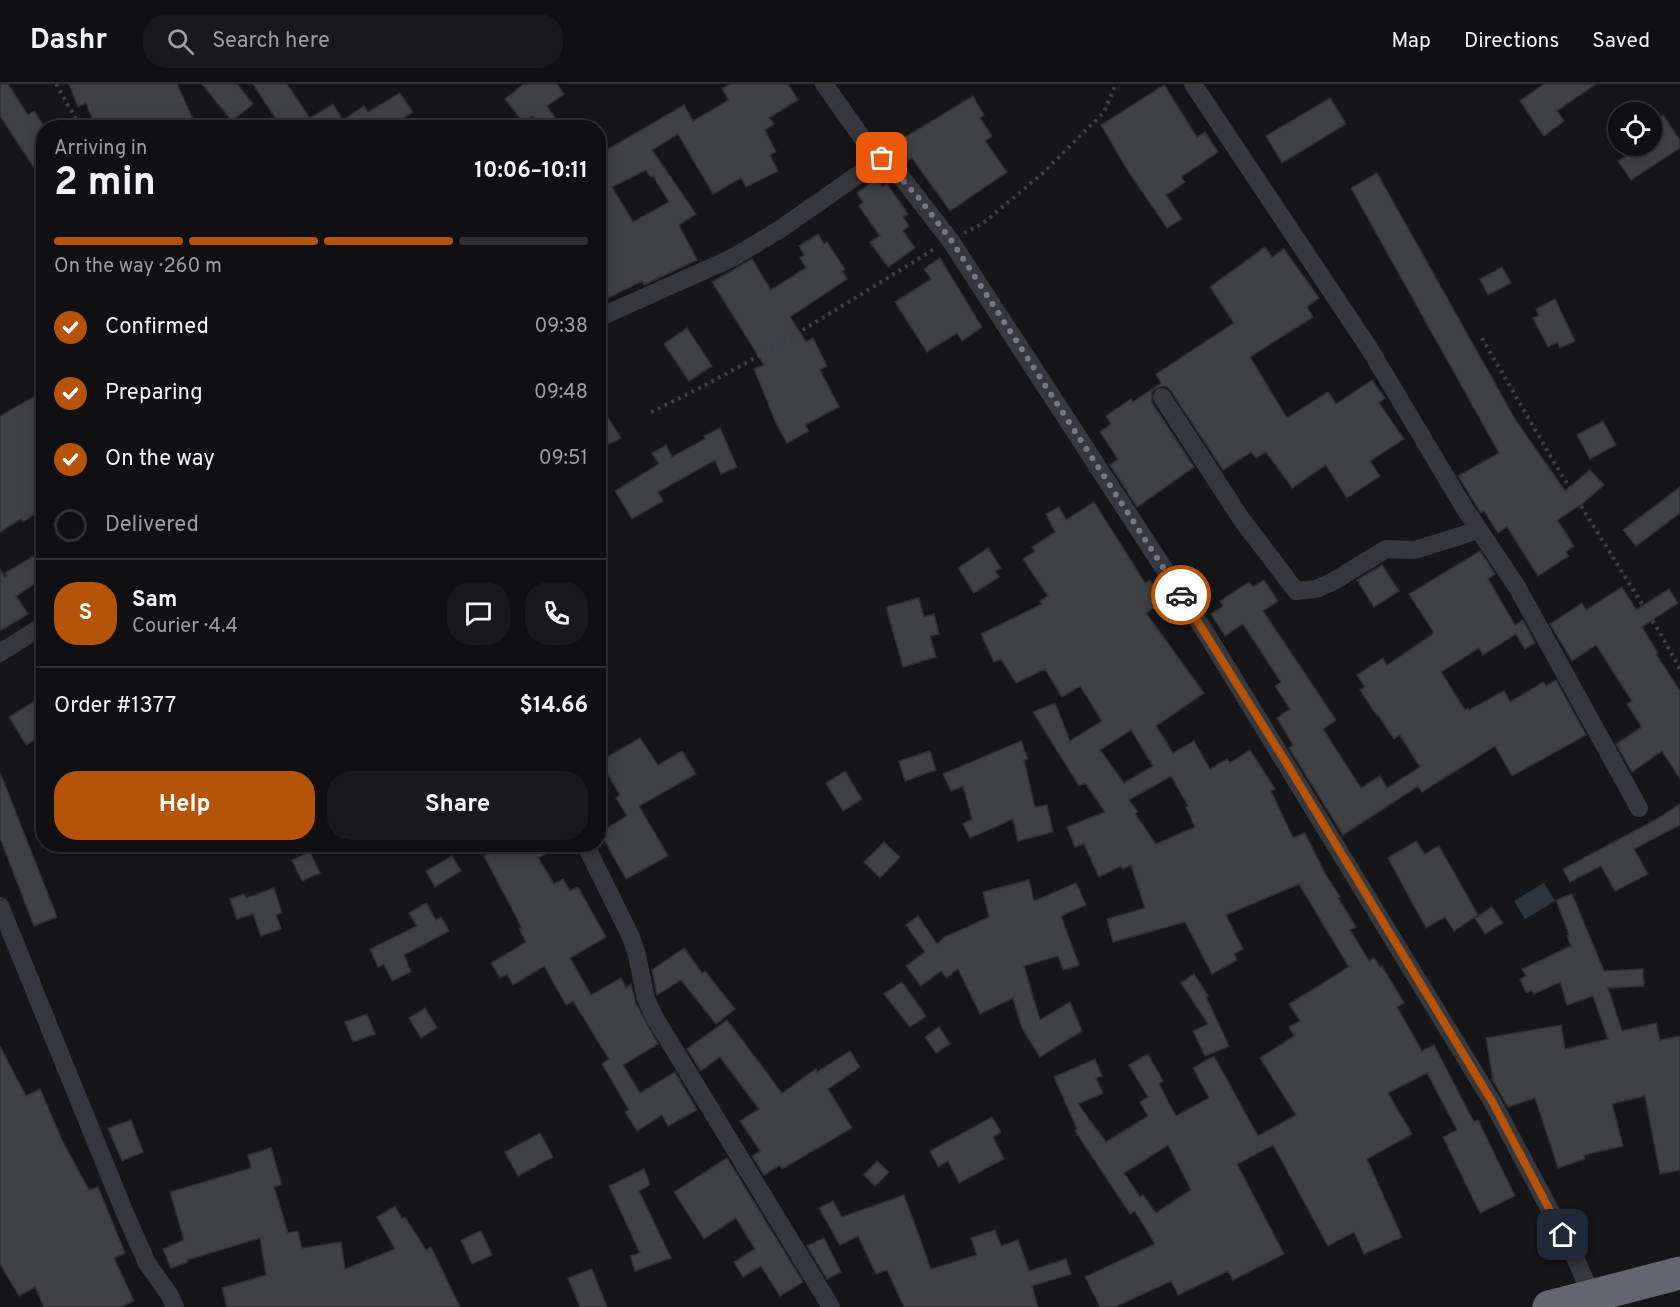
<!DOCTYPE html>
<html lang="en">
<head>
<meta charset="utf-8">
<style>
  :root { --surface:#101012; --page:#19191b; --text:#f1f3f6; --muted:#9c9d9f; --line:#303032; --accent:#b45309 }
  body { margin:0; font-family:Overpass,sans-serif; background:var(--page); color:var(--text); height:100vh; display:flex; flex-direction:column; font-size:22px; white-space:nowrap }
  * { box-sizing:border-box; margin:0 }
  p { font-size:20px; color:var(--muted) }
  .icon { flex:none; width:33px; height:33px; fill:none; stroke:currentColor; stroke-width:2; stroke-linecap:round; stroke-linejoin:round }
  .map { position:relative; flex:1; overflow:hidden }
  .drawer { position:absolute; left:36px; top:36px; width:570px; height:732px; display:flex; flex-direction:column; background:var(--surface); border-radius:24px; box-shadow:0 3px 15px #0003,0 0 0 2px var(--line) }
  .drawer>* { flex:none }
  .controls { position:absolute; left:1608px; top:18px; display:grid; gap:12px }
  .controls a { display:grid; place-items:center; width:54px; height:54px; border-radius:50%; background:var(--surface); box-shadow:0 3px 15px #0003,0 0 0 2px var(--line); font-size:30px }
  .pin { position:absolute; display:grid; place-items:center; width:51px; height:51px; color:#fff; margin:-26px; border-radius:12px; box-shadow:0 3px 9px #0006 }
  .courier { position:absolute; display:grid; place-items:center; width:60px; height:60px; margin:-30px; border:4px solid #b45309; border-radius:50%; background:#fff; color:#222; box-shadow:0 2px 8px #0007 }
  .overview em { font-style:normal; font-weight:700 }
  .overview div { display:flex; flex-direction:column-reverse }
  .overview { display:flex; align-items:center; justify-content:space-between; height:102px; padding:0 18px }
  h1 { font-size:39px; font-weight:700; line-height:45px }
  .bar { display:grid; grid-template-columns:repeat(4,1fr); gap:9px 6px; align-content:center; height:72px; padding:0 18px }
  .bar i { height:8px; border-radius:4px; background:var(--line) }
  .bar .selected { background:var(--accent) }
  .bar p { grid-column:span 4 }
  .line { display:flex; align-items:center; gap:15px; padding:0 18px; border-top:2px solid var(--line) }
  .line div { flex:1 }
  .round { display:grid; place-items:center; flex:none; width:63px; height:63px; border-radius:24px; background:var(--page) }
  ol { padding:0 18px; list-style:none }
  li { display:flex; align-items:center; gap:18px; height:66px }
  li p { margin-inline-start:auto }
  li .icon { padding:6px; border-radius:50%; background:var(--accent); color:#fff; stroke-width:4 }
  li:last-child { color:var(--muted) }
  li i { width:33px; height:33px; border:3px solid var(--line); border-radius:50% }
  .primary-button { display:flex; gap:12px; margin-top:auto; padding:12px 18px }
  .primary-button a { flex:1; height:69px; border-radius:24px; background:var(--accent); color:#fff; font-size:24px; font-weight:700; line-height:69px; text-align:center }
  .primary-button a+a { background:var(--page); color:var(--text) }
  header { display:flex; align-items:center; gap:36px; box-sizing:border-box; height:84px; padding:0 30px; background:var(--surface); border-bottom:2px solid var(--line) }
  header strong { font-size:28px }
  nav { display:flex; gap:33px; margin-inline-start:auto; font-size:21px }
  .search { width:420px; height:54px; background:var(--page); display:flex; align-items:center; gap:15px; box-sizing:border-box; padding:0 21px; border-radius:24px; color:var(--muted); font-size:22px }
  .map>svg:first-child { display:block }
  .water { fill:#2c353c }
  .building { fill:#404145; stroke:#303034; stroke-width:1.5; fill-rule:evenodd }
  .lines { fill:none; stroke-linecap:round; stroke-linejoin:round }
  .path { stroke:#3d3f44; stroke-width:4; stroke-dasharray:3 4.5; stroke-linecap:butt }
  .street { stroke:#37383d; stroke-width:18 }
  .highway { stroke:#63666e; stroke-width:33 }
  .done { stroke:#757880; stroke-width:6; stroke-dasharray:0 10.8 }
  .route { stroke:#b45309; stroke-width:8 }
</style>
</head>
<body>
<header>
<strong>Dashr</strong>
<div class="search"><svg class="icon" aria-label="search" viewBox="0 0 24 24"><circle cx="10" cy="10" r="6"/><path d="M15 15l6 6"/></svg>Search here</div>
<nav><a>Map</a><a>Directions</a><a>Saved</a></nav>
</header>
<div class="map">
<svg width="1680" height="1223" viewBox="0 0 1680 1223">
  <rect width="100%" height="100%" fill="#161618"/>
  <!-- water -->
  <polygon class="water" points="1544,799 1555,817 1525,835 1514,817"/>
  <!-- building -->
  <g class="building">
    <polygon points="0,0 8,0 28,31 34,27 44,42 44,75 33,82 0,32"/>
    <polygon points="69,0 177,0 197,44 96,44 86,19 78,23"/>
    <polygon points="202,0 237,0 253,20 232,37"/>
    <polygon points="253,0 287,0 310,34 333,20 343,36 364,22 368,28 400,9 413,28 387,44 282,44"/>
    <polygon points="524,0 557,0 564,10 547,22 562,44 541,44 532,32 524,39 505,15"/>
    <path d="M730,0H788L798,16L769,34L774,40L765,46L776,68L770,71L778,87L746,103L741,94L713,110L678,50L652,66L696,130L679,141L697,176L644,201L642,197L598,219V71L684,21L693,37L729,16L722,5ZM646,86L651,93L653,92L669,118L633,138L612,103Z"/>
    <polygon points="1544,0 1596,0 1557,27 1564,37 1544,52 1520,17"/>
    <polygon points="1164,1 1197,53 1205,48 1218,68 1181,93 1185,98 1166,111 1182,135 1167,144 1128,87 1101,41"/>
    <polygon points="973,12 984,31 980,34 992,52 985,57 1007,88 950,127 912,74 908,76 897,58"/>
    <polygon points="1330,14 1346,40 1282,79 1266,52"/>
    <polygon points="1663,31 1680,56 1680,64 1631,96 1618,77 1641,62 1652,62 1652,39"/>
    <polygon points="1377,89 1515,335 1565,407 1590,386 1604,401 1582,420 1557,436 1574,462 1566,468 1569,472 1538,492 1507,443 1498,449 1484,427 1481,429 1458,392 1499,369 1351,104"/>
    <polygon points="876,95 882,103 887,100 908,130 903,133 909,142 903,147 915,164 888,183 870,158 880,152 859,122 863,118 857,109"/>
    <polygon points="818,150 824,160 827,158 845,185 842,187 847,195 790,233 806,258 813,254 827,282 820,286 839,323 805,341 809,347 787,359 776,339 754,285 764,281 712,198 752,175 771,206 806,184 800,174 804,171 799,162"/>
    <polygon points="1265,163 1272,173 1284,165 1319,214 1307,223 1313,233 1250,273 1287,334 1328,308 1336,320 1372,296 1385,314 1379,319 1404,355 1370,377 1380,392 1347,414 1326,381 1292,404 1266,368 1256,374 1251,368 1223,386 1171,307 1167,303 1161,302 1152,307 1152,319 1194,383 1137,423 1110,381 1118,375 1100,348 1111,340 1106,332 1131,315 1133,318 1161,299 1156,290 1234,239 1210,203"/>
    <polygon points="940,174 982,243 962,257 957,249 927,268 895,218 931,195 924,185"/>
    <polygon points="1502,183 1511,199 1488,211 1480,195"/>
    <polygon points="1555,215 1575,257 1560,264 1557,258 1548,263 1533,234 1539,231 1536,225"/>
    <polygon points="687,244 712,282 689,297 664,260"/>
    <polygon points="44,307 44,424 23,438 21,435 0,448 0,332"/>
    <polygon points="598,318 621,354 598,366"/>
    <polygon points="1603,337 1616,361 1590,375 1577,351"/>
    <polygon points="720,344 737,383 721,390 715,376 658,408 663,417 632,435 615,407 659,380 652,369 666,361 672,373 705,355 704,352"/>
    <polygon points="1680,403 1680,429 1636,462 1623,446"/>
    <path d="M1094,418L1145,499L1150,496L1163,518L1146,529L1204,609L1156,642L1173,669L1194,657L1210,685L1227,675L1230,679L1250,666L1275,705L1271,707L1293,754L1305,749L1326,791L1340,813L1338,814L1356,843L1350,846L1369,877L1374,874L1380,883L1382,882L1404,919L1397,923L1422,967L1434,961L1474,1038L1478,1036L1515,1112L1480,1129L1443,1053L1457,1046L1427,989L1388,1009L1412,1050L1367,1075L1402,1153L1364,1170L1354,1148L1328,1162L1273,1061L1237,1080L1284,1170L1233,1196L1228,1187L1178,1211L1171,1197L1115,1223H1100L1085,1193L1155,1160L1135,1127L1130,1130L1075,1047L1077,1045L1054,993L1095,975L1102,992L1096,994L1103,1009L1078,1020L1106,1058L1148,1032L1140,1018L1148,1013L1129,981L1148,970L1163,997L1159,1000L1176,1032L1209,1014L1193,984L1214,972L1258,1052L1296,1031L1260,974L1294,952L1289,943L1300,937L1289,920L1349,883L1299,800L1226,831L1243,865L1234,870L1237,876L1212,890L1185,838L1113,858L1107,835L1145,824L1131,781L1123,785L1121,782L1099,793L1084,760L1075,763L1067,743L1105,728L1085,699L1079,702L1033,628L1055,619L1070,657L1102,637L1080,602L1062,613L1045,585L1016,599L1001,575L994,578L981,550L1042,520L1040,517L1048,512L1023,475L1035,467L1032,463L1055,448L1046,430L1059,423L1066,436ZM1131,646L1153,682L1124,699L1100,666ZM1171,692L1188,722L1186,723L1195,743L1156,760L1135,730L1138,728L1129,716ZM1168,1061L1191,1106L1156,1129L1143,1111L1140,1113L1124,1089Z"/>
    <polygon points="988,464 1001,484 995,487 999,493 974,509 958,484"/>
    <polygon points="44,466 44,494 16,512 28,530 0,547 0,485 5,493 7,491 5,489"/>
    <polygon points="1480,467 1495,490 1488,495 1515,541 1523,536 1535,559 1525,565 1516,550 1483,571 1479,564 1441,588 1465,626 1468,624 1469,626 1504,607 1510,618 1543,598 1546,602 1556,596 1586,651 1512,692 1495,662 1422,708 1418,702 1343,751 1289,664 1293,661 1277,634 1290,625 1275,602 1281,598 1243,540 1225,552 1211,530 1223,522 1220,517 1249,498 1253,503 1264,496 1278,517 1263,527 1336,636 1323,645 1361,704 1380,692 1387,704 1420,683 1400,651 1394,655 1378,631 1377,632 1360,606 1365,603 1357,591 1383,574 1387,581 1433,550 1433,547 1409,510"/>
    <polygon points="1382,481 1399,507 1374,523 1357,496"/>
    <polygon points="1622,503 1636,526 1669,505 1678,519 1642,543 1658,569 1656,570 1680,607 1680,695 1662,667 1632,688 1616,660 1642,643 1627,620 1632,617 1596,561 1572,577 1550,540 1582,519 1586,526"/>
    <polygon points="919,514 924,533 934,530 939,550 930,552 936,573 903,583 886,523"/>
    <polygon points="44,611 44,650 26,661 9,633"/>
    <polygon points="640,654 658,681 682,667 696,690 639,722 668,772 626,795 600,748 627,732 616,714 620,711 600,677"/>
    <polygon points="1021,657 1028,675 1024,676 1035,723 1047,721 1053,748 1018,757 1013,735 970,754 963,740 972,735 963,702 951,707 943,690"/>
    <polygon points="930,667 936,686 905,697 899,677"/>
    <polygon points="845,687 862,715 843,727 826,699"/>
    <polygon points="0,688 57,833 34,842 0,754"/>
    <polygon points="1680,720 1680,741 1634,765 1648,790 1615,807 1601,782 1570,798 1563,785 1655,736"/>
    <polygon points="1416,757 1425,770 1439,762 1478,831 1454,847 1445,833 1426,844 1388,774"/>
    <polygon points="884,758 900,773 880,794 864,778"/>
    <polygon points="504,760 562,760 538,774 554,800 563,795 570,807 578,803 606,853 570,874 591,911 621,894 626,904 631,900 636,920 658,960 623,981 640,1009 675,988 697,1026 668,1042 662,1031 637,1047 625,1028 629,1026 602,980 609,975 573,917 566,921 544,882 513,901 507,890 500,894 491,879 526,858 519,845 522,844 484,772"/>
    <polygon points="310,768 320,789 302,797 292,776"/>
    <polygon points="452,772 461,787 435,803 426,787"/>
    <polygon points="1029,796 1034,817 1076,799 1086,821 1061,832 1079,881 1063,886 1058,872 1024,882 1040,936 1070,918 1082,947 1040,973 1022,944 1013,914 980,930 958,885 946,894 941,887 921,902 906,882 925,868 906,841 918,832 937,860 945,853 989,833 983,808"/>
    <polygon points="274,804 282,829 276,831 281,845 261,852 253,830 237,835 230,815 244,810 246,814"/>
    <polygon points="1572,810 1604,887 1643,885 1644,902 1608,904 1622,947 1656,939 1660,956 1680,952 1680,1086 1660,1090 1645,1012 1612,1020 1623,1062 1584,1071 1585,1075 1558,1084 1535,1014 1508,1023 1492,995 1493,995 1486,954 1561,941 1565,965 1608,955 1593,912 1567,921 1560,898 1534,910 1532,906 1526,909 1520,895 1526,892 1522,885 1571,862 1567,852 1569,851 1556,816"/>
    <polygon points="426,819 436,836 441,833 449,847 404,871 411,888 392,897 384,880 378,883 370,865 417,842 409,829"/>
    <polygon points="1492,823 1503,839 1485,850 1475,834"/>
    <polygon points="684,864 702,889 705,887 735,925 716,940 681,896 657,911 652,886"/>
    <polygon points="1194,890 1208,912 1206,913 1229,962 1205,972 1193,947 1208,940 1181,899"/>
    <polygon points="902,898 926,932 910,943 884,910"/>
    <polygon points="425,924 437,944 421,954 409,934"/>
    <polygon points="367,930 375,950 353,958 345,938"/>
    <polygon points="727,936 782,1009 816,985 817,988 850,967 860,983 828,1005 852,1044 782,1085 780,1081 764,1091 752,1072 760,1067 740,1037 759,1025 720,973 701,987 687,965"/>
    <polygon points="939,943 950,960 936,969 925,953"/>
    <polygon points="0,962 26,1012 40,1005 62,1056 89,1106 98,1103 125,1169 114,1174 134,1217 121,1223 44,1223 35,1203 19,1212 0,1180"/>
    <polygon points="992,1033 1001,1048 993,1053 1004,1075 959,1099 948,1077 938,1083 930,1067"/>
    <polygon points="131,1036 143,1068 122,1077 108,1044"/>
    <polygon points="540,1049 553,1073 518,1092 505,1068"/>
    <polygon points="271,1064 282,1101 274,1103 288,1149 298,1147 302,1164 341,1158 345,1185 395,1165 377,1133 395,1122 402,1135 405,1133 426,1166 431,1163 460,1223 227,1223 222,1204 266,1191 260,1154 187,1176 188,1178 171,1184 163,1165 184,1156 170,1108 251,1084 248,1071"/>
    <polygon points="727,1074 803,1198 780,1212 761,1182 743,1193 734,1178 755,1165 736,1134 704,1155 674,1108"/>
    <polygon points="877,1077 889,1088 875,1102 864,1091"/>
    <polygon points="644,1085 650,1101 639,1107 671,1174 635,1187 630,1172 640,1169 609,1102"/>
    <polygon points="904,1111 931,1185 977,1171 971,1154 995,1146 1001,1162 1018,1156 1029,1187 1066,1175 1071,1190 1032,1202 1038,1223 904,1223 887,1186 876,1190 858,1152 840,1161 819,1124 833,1117 842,1133"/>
    <polygon points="481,1147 492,1171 472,1180 461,1156"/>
    <polygon points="824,1154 841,1188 827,1195 807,1162"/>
    <polygon points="592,1185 607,1223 580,1223 568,1194"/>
  </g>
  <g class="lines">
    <!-- path -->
    <g class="path">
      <polyline points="56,0 81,44"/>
      <polyline points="964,149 982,140 1043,89 1104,28 1116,0"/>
      <polyline points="1482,254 1555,380 1660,549 1680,585"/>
      <path d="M651,328C751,281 843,221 936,164"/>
    </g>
    <!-- street -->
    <g class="street">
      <polyline points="824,0 873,69 882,74 902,94 950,156 1204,546 1493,1019 1573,1169 1592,1212"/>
      <polyline points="1193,0 1369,264 1465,425 1517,503 1639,724"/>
      <polyline points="598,234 732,174 779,146 882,74"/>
      <polyline points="1162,313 1242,436 1296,507 1316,505 1334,497 1386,465 1415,466 1479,446"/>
      <polyline points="0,569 44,541"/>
      <polyline points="585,760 631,853 637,871 646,915 655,934 831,1223"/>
      <polyline points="0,822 124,1127 147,1179 169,1210 175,1223"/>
    </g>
    <!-- highway -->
    <polyline class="highway" points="1549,1223 1680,1189"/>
  </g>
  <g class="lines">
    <!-- done -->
    <polyline class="done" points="882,74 918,113 951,156 1181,511"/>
    <!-- route -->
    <polyline class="route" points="1181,511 1287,680 1493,1019 1563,1151"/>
  </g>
</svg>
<div class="controls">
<a><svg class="icon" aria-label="locate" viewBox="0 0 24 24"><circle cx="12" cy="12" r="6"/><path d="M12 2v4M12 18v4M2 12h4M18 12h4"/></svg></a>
</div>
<div class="pin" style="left:882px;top:74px;background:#ea580c"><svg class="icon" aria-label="bag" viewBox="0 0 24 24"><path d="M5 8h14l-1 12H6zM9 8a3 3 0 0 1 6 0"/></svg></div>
<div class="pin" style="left:1563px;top:1151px;background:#1f2937"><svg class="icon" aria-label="home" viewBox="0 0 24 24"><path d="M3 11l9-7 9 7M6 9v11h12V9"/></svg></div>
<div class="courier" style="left:1181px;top:511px"><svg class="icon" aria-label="car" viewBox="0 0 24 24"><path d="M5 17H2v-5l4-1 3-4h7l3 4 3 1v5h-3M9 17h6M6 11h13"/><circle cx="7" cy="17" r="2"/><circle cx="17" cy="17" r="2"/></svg></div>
<section class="drawer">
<div class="overview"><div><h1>2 min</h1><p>Arriving in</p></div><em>10:06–10:11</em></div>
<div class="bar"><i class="selected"></i><i class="selected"></i><i class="selected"></i><i></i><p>On the way · 260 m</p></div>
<ol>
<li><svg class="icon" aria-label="check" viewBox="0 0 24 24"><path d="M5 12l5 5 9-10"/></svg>Confirmed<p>09:38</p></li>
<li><svg class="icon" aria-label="check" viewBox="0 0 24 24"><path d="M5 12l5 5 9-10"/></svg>Preparing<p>09:48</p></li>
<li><svg class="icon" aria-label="check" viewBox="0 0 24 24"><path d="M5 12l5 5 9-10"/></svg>On the way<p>09:51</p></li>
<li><i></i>Delivered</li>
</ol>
<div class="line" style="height:108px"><b class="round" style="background:var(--accent);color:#fff">S</b><div><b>Sam</b><p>Courier · 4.4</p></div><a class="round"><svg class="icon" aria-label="chat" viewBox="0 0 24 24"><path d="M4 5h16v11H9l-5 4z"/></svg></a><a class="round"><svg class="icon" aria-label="phone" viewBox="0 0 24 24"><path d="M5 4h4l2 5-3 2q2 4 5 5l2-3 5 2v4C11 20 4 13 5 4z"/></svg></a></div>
<div class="line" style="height:78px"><div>Order #1377</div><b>$14.66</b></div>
<div class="primary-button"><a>Help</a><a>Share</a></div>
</section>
</div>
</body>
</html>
